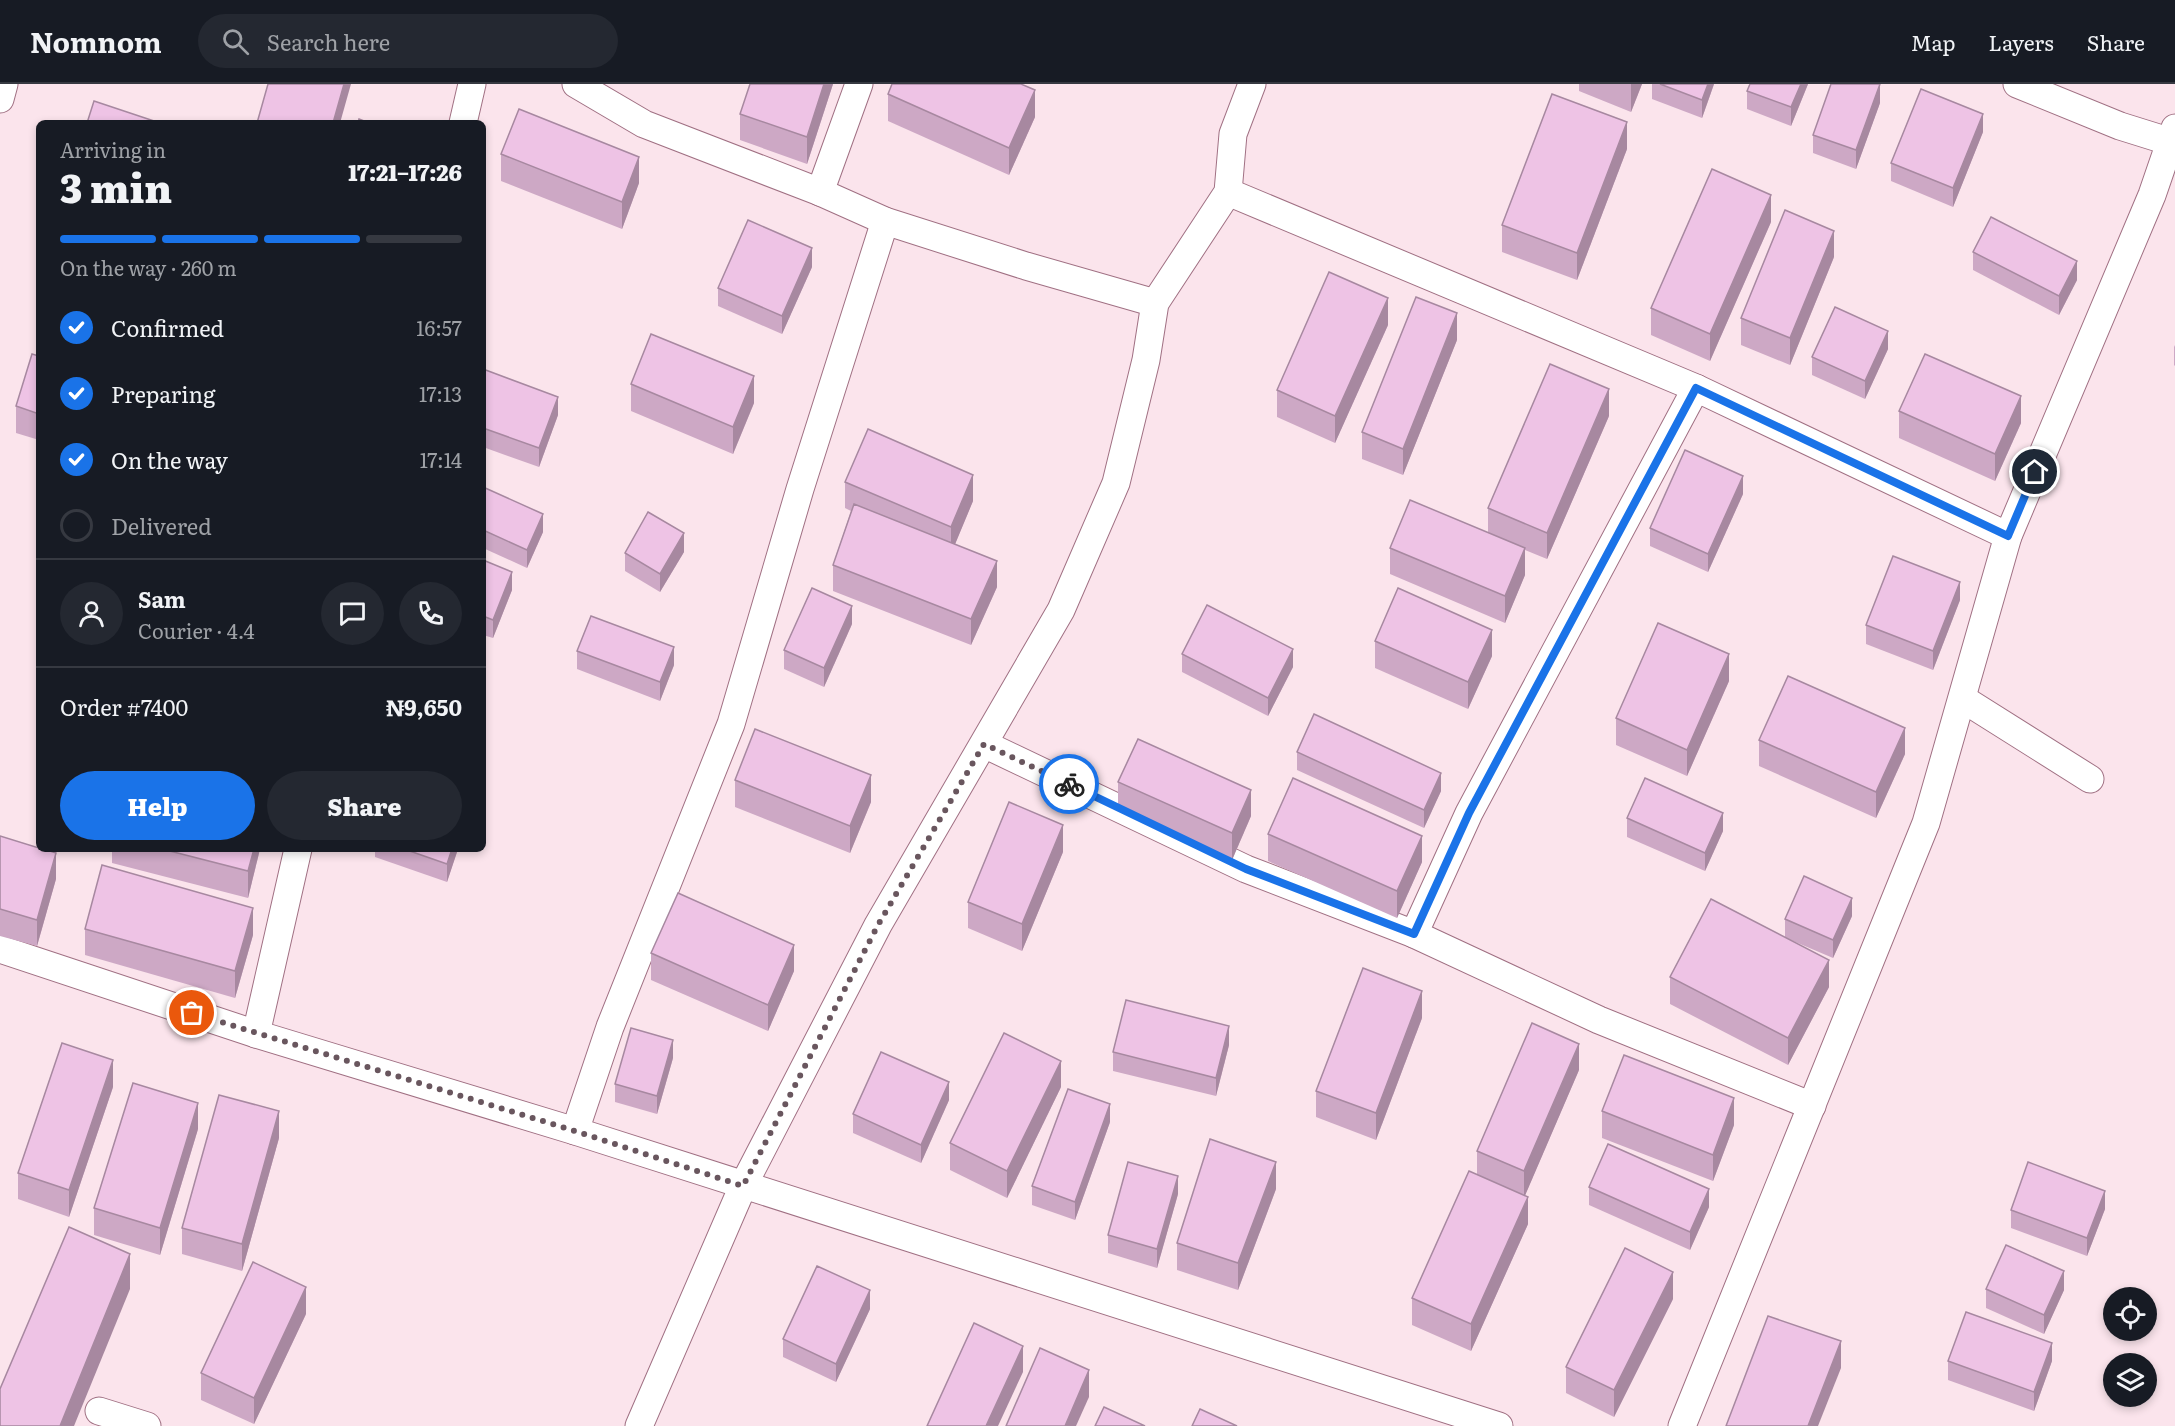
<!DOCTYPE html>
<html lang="en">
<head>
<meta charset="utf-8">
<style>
  :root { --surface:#171b24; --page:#242831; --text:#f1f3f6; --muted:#9ea1a6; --line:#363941; --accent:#1a73e8 }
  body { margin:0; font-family:Literata,serif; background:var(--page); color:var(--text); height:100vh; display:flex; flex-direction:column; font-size:22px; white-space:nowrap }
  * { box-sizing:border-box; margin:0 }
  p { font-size:20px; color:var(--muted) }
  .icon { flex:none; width:33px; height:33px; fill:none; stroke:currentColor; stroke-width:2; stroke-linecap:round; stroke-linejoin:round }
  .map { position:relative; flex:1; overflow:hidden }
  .panel { position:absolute; left:36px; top:36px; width:450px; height:732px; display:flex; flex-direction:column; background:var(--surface); border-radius:9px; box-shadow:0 3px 9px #0003 }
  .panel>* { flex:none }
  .controls { position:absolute; left:2103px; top:1203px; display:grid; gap:12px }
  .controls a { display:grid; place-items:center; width:54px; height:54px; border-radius:50%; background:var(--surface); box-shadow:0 3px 9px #0003; font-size:30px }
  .pin { position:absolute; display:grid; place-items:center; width:51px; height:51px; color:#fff; margin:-26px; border:3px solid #fff; border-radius:50%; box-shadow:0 2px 6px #0007 }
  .courier { position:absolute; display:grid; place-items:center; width:60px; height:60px; margin:-30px; border:4px solid #1a73e8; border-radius:50%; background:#fff; color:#222; box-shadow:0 2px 8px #0007 }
  .headline em { font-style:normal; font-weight:800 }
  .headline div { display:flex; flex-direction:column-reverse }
  .headline { display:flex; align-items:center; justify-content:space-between; height:102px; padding:0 24px }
  h1 { font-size:39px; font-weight:800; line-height:45px }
  .bar { display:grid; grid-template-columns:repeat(4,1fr); gap:9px 6px; align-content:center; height:72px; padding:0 24px }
  .bar i { height:8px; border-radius:4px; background:var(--line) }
  .bar .on { background:var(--accent) }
  .bar p { grid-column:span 4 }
  .line { display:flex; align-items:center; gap:15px; padding:0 24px; border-top:2px solid var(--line) }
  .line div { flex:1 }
  .round { display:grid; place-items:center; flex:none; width:63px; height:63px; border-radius:32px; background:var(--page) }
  ol { padding:0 24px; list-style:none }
  li { display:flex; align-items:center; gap:18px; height:66px }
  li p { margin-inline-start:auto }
  li .icon { padding:6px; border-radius:50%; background:var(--accent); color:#fff; stroke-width:4 }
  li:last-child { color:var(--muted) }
  li i { width:33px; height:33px; border:3px solid var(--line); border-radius:50% }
  .button { display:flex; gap:12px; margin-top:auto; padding:12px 24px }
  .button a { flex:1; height:69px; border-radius:36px; background:var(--accent); color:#fff; font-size:24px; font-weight:800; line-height:69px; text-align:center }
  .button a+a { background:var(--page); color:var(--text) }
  header { display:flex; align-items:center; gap:36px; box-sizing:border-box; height:84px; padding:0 30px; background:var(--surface); border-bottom:2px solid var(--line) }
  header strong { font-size:28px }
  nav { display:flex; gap:33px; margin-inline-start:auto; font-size:21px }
  .search { width:420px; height:54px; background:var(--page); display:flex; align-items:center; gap:15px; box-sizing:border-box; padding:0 21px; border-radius:33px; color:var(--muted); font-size:22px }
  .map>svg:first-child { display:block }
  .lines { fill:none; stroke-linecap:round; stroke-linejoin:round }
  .street-casing { stroke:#a07083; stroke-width:29 }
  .street { stroke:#fff; stroke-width:27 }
  .wall { fill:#cda8c5 }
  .shaded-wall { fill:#a788a0 }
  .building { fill:#eec3e5; stroke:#a788a0; stroke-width:1.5 }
  .done { stroke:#69565e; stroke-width:6; stroke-dasharray:0 10.8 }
  .route { stroke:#1a73e8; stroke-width:8 }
</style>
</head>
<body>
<header>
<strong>Nomnom</strong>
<div class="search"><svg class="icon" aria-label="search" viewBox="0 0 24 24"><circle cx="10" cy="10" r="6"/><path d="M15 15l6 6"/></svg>Search here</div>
<nav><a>Map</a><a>Layers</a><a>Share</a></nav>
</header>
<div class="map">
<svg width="2175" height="1342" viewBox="0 0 2175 1342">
  <rect width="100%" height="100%" fill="#fbe4ec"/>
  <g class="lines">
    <!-- street casing -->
    <g class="street-casing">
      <g id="street">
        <polyline points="576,0 644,40 820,108 885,137 1026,182 1155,219"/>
        <polyline points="2017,0 2120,42 2168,57"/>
        <polyline points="0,15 4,0"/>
        <polyline points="463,39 472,0"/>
        <polyline points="820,108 859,0"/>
        <polyline points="1228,108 1696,304 2008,452"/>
        <polyline points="1963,615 2090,695"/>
        <polyline points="984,660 1246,785 1414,850 1599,936 1812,1022"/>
        <polyline points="1414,850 1469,729 1696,304"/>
        <polyline points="0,865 256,950 575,1047 1499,1342"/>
        <polyline points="256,950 298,765"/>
        <polyline points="575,1047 610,943 731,640 800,405 885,137"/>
        <polyline points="99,1327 147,1342"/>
        <polyline points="639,1342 743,1102 878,841 1061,526 1116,399 1146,276 1155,219 1228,108 1233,50 1252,0"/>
        <polyline points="1682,1342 1926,739 2008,452 2152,111 2175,44"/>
      </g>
    </g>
    <!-- street -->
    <use href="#street" class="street"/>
  </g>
  <!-- wall -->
  <g class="wall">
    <polygon points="833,0 807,80 740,56 740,30"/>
    <polygon points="1579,0 1642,0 1631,28 1579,7"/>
    <polygon points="1652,0 1714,0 1702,34 1652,15"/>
    <polygon points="1808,0 1791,42 1747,25 1747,7"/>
    <polygon points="888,10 1035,33 1009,91 888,37"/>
    <polygon points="1880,19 1856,85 1813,69 1813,51"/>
    <polygon points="1983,48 1953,123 1891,97 1891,79"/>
    <polygon points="1627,65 1577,196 1502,168 1502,141"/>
    <polygon points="501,70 639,99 622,145 501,97"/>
    <polygon points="1771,138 1710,277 1651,251 1651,224"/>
    <polygon points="1973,168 2077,196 2059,231 1973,186"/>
    <polygon points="1834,173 1790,281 1741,261 1741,234"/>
    <polygon points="812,183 782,250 718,222 718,204"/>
    <polygon points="1388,241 1335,359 1277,333 1277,306"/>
    <polygon points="39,243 39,356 16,349 16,322 37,272 37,249"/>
    <polygon points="1457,256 1403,391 1362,375 1362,348"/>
    <polygon points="2175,261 2175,282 2174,281 2174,263"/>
    <polygon points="1888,265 1865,315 1812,291 1812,273"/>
    <polygon points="483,285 558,331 539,383 483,363"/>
    <polygon points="631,300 754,319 733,370 631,327"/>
    <polygon points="1899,327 2021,339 1995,397 1899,354"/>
    <polygon points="1609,332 1547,475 1525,466 1525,491 1505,539 1390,490 1390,464 1488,449 1488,424"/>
    <polygon points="845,398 973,417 955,460 997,503 971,561 833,507 833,481 851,427 845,424"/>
    <polygon points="483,403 543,448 527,484 483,464"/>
    <polygon points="1743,410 1708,488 1650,462 1650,444"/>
    <polygon points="684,468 660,508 625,487 625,469"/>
    <polygon points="483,476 512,506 493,554 483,551"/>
    <polygon points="1960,516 1933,586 1866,560 1866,541"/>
    <polygon points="852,540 824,603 784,585 784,566"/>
    <polygon points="1375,557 1492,572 1468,625 1375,584"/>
    <polygon points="577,567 674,581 660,617 577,585"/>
    <polygon points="1182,570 1293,583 1268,632 1182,588"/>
    <polygon points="1729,597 1687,692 1616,661 1616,634"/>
    <polygon points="1759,656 1905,670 1876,734 1759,682"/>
    <polygon points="1297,668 1441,707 1424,744 1297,686"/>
    <polygon points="735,696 871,718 850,769 735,723"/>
    <polygon points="1118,698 1251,732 1232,776 1118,725"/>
    <polygon points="1627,734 1723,747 1705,787 1627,753"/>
    <polygon points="1268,750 1422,778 1397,834 1268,777"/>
    <polygon points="0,752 56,795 37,862 0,852"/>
    <polygon points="112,765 260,765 248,814 112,779"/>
    <polygon points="375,765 458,765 447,798 375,773"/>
    <polygon points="1063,768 1022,867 968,844 968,818"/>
    <polygon points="1852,832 1833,874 1786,854 1829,903 1788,981 1670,920 1670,893 1785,853 1785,835"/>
    <polygon points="85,845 253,851 235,914 85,871"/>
    <polygon points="651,869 794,887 768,947 651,896"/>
    <polygon points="1422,934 1376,1056 1316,1033 1316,1007"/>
    <polygon points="1229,961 1216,1012 1113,987 1113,968"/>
    <polygon points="673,974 657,1030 615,1018 615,1000"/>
    <polygon points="1579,986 1525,1111 1528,1140 1471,1267 1412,1241 1412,1214 1477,1090 1477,1067"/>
    <polygon points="113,1003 69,1133 18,1115 18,1089"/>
    <polygon points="1061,1003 1007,1114 950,1086 950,1059"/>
    <polygon points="949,1016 921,1079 853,1049 853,1030"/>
    <polygon points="1602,1027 1734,1041 1713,1097 1602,1054"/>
    <polygon points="1110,1038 1075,1136 1032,1121 1032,1102"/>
    <polygon points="198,1045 160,1171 94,1151 94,1124"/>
    <polygon points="279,1054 242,1187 182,1170 182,1144"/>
    <polygon points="1589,1103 1709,1123 1690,1166 1589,1121"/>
    <polygon points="1276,1105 1238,1206 1177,1186 1177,1159"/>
    <polygon points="1178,1110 1157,1184 1108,1169 1108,1151"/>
    <polygon points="2105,1125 2087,1172 2011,1144 2011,1126"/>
    <polygon points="1986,1205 2064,1206 2044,1250 1986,1224"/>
    <polygon points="1673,1215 1614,1333 1566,1309 1566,1283"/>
    <polygon points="870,1225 836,1298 783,1273 783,1255"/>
    <polygon points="306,1230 254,1340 201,1316 201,1289"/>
    <polygon points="1948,1277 2052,1277 2034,1327 1948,1296"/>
  </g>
  <!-- shaded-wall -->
  <g class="shaded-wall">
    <polygon points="344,0 351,0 340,39 333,39"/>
    <polygon points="824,0 833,0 807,80 807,53"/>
    <polygon points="1631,0 1642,0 1631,28"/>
    <polygon points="1708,0 1714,0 1702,34 1702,16"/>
    <polygon points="1801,0 1808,0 1791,42 1791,23"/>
    <polygon points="1880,0 1880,19 1856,85 1856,66"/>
    <polygon points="1035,6 1035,33 1009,91 1009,64"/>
    <polygon points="1983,30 1983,48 1953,123 1953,104"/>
    <polygon points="1627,38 1627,65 1577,196 1577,169"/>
    <polygon points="639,73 639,99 622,145 622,118"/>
    <polygon points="1771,111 1771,138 1710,277 1710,250"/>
    <polygon points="1834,147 1834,173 1790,281 1790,254"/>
    <polygon points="812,164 812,183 782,250 782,232"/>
    <polygon points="2077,177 2077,196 2059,231 2059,212"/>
    <polygon points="1388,214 1388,241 1335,359 1335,332"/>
    <polygon points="1457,229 1457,256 1403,391 1403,365"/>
    <polygon points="1888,247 1888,265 1865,315 1865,297"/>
    <polygon points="754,292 754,319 733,370 733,343"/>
    <polygon points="1609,305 1609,332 1547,475 1547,449"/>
    <polygon points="2021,312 2021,339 1995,397 1995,370"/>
    <polygon points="558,313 558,331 539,383 539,364"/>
    <polygon points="973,391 973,417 951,470 951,443"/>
    <polygon points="1743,392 1743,410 1708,488 1708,470"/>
    <polygon points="543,430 543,448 527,484 527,466"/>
    <polygon points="684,449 684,468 660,508 660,490"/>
    <polygon points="1525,464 1525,491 1505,539 1505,512"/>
    <polygon points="997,477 997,503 971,561 971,535"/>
    <polygon points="512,488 512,506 493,554 493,536"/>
    <polygon points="1960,498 1960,516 1933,586 1933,567"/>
    <polygon points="852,522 852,540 824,603 824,584"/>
    <polygon points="1492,546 1492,572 1468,625 1468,598"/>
    <polygon points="674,563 674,581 660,617 660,598"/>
    <polygon points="1293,565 1293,583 1268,632 1268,614"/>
    <polygon points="1729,570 1729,597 1687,692 1687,666"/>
    <polygon points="1905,644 1905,670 1876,734 1876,708"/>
    <polygon points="1441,689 1441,707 1424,744 1424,726"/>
    <polygon points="871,691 871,718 850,769 850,742"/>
    <polygon points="1251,706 1251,732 1232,776 1232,749"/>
    <polygon points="1723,729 1723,747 1705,787 1705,769"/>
    <polygon points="1063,741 1063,768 1022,867 1022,840"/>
    <polygon points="1422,752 1422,778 1397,834 1397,807"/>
    <polygon points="254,765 260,765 248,814 248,787"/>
    <polygon points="452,765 458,765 447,798 447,780"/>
    <polygon points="56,769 56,795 37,862 37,836"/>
    <polygon points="1852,814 1852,832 1833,874 1833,856"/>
    <polygon points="253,824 253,851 235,914 235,887"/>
    <polygon points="794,861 794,887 768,947 768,921"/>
    <polygon points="1829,876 1829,903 1788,981 1788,954"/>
    <polygon points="1422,907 1422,934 1376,1056 1376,1029"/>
    <polygon points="1229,942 1229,961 1216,1012 1216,994"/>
    <polygon points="673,956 673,974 657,1030 657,1012"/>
    <polygon points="1579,960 1579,986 1524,1114 1524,1087"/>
    <polygon points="113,976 113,1003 69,1133 69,1106"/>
    <polygon points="1061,977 1061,1003 1007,1114 1007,1087"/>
    <polygon points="949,998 949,1016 921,1079 921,1061"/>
    <polygon points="1734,1014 1734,1041 1713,1097 1713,1071"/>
    <polygon points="198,1019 198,1045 160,1171 160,1144"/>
    <polygon points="1110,1020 1110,1038 1075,1136 1075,1118"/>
    <polygon points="279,1027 279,1054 242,1187 242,1160"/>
    <polygon points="1276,1078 1276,1105 1238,1206 1238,1179"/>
    <polygon points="1178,1092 1178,1110 1157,1184 1157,1165"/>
    <polygon points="1709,1105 1709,1123 1690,1166 1690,1148"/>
    <polygon points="2105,1107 2105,1125 2087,1172 2087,1154"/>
    <polygon points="1528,1113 1528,1140 1471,1267 1471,1240"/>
    <polygon points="130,1170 130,1205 74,1342 60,1342"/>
    <polygon points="2064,1187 2064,1206 2044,1250 2044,1231"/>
    <polygon points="1673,1188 1673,1215 1614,1333 1614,1306"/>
    <polygon points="306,1203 306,1230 254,1340 254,1314"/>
    <polygon points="870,1206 870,1225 836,1298 836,1280"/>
    <polygon points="1841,1257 1841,1284 1818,1342 1808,1342"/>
    <polygon points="2052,1259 2052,1277 2034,1327 2034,1308"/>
    <polygon points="1023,1262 1023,1288 998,1342 986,1342"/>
    <polygon points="1089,1286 1089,1313 1076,1342 1065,1342"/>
  </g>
  <!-- building -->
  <g class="building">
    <polygon points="268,0 344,0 333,39 257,39"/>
    <polygon points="750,0 824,0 807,53 740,30"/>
    <polygon points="892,0 1021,0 1035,6 1009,64 888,10"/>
    <polygon points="1660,0 1708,0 1702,16"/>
    <polygon points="1750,0 1801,0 1791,23 1747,7"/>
    <polygon points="1831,0 1880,0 1856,66 1813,51"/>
    <polygon points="1921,5 1983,30 1953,104 1891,79"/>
    <polygon points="1552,10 1627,38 1577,169 1502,141"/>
    <polygon points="94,17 160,39 87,39"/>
    <polygon points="519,25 639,73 622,118 501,70"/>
    <polygon points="359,35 369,39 358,39"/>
    <polygon points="1712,85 1771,111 1710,250 1651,224"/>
    <polygon points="1785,126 1834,147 1790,254 1741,234"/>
    <polygon points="1991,133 2077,177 2059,212 1973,168"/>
    <polygon points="748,136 812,164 782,232 718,204"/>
    <polygon points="1329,188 1388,214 1335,332 1277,306"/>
    <polygon points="1416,213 1457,229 1403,365 1362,348"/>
    <polygon points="1835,223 1888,247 1865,297 1812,273"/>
    <polygon points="651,250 754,292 733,343 631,300"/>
    <polygon points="32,270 39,272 39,330 16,322"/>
    <polygon points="1925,270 2021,312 1995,370 1899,327"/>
    <polygon points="1550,280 1609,305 1547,449 1488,424"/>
    <polygon points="483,285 558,313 539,364 483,344"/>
    <polygon points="868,345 973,391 951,443 845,398"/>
    <polygon points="1685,366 1743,392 1708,470 1650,444"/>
    <polygon points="483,403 543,430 527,466 483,446"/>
    <polygon points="1410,416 1525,464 1505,512 1390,464"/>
    <polygon points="854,420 997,477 971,535 833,481"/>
    <polygon points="648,428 684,449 660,490 625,469"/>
    <polygon points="1893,472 1960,498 1933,567 1866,541"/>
    <polygon points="483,476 512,488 493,536 483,532"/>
    <polygon points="812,504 852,522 824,584 784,566"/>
    <polygon points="1398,504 1492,546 1468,598 1375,557"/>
    <polygon points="1207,521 1293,565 1268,614 1182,570"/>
    <polygon points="591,532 674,563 660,598 577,567"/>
    <polygon points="1658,539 1729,570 1687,666 1616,634"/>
    <polygon points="1788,592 1905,644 1876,708 1759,656"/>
    <polygon points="1314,630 1441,689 1424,726 1297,668"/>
    <polygon points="755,645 871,691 850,742 735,696"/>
    <polygon points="1138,655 1251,706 1232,749 1118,698"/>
    <polygon points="1293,694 1422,752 1397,807 1268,750"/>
    <polygon points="1645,694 1723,729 1705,769 1627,734"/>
    <polygon points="1009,718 1063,741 1022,840 968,818"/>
    <polygon points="0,752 39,764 39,765 44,765 56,769 37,836 0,825"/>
    <polygon points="162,765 254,765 248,787"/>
    <polygon points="404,765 452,765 447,780"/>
    <polygon points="102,781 253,824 235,887 85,845"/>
    <polygon points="1804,792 1852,814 1833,856 1785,835"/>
    <polygon points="678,809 794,861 768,921 651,869"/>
    <polygon points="1711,815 1829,876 1788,954 1670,893"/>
    <polygon points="1363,884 1422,907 1376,1029 1316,1007"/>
    <polygon points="1126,916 1229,942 1216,994 1113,968"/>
    <polygon points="1532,939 1579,960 1524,1087 1477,1067"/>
    <polygon points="631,944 673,956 657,1012 615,1000"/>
    <polygon points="1004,949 1061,977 1007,1087 950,1059"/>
    <polygon points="62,959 113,976 69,1106 18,1089"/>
    <polygon points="881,968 949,998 921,1061 853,1030"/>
    <polygon points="1624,971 1734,1014 1713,1071 1602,1027"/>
    <polygon points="133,999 198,1019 160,1144 94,1124"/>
    <polygon points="1068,1005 1110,1020 1075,1118 1032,1102"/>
    <polygon points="219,1011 279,1027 242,1160 182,1144"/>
    <polygon points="1210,1055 1276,1078 1238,1179 1177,1159"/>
    <polygon points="1608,1060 1709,1105 1690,1148 1589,1103"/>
    <polygon points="1128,1078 1178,1092 1157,1165 1108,1151"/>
    <polygon points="2028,1078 2105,1107 2087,1154 2011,1126"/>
    <polygon points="1469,1087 1528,1113 1471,1240 1412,1214"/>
    <polygon points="69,1143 130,1170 60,1342 0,1342 0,1305"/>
    <polygon points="2006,1161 2064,1187 2044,1231 1986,1205"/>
    <polygon points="1625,1164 1673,1188 1614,1306 1566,1283"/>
    <polygon points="253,1178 306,1203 254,1314 201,1289"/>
    <polygon points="817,1182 870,1206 836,1280 783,1255"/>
    <polygon points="1966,1228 2052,1259 2034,1308 1948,1277"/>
    <polygon points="1768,1232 1841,1257 1808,1342 1726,1342"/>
    <polygon points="974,1239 1023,1262 986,1342 927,1342"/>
    <polygon points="1040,1264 1089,1286 1065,1342 1006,1342"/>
    <polygon points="1104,1323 1145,1342 1095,1342"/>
    <polygon points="1200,1325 1237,1342 1192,1342"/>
  </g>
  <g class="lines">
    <!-- done -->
    <polyline class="done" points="192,929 575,1047 743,1102 878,841 984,660 1069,700"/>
    <!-- route -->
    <polyline class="route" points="1069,700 1246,785 1414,850 1469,729 1696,304 2008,452 2035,388"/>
  </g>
</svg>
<div class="controls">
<a><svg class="icon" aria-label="locate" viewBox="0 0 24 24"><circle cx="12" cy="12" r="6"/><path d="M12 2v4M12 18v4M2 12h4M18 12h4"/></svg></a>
<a><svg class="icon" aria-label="layers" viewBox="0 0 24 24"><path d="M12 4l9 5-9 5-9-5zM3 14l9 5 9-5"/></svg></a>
</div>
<div class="pin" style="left:192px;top:929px;background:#ea580c"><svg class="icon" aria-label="bag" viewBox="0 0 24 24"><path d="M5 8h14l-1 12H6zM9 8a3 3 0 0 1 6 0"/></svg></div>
<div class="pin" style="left:2035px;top:388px;background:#1f2937"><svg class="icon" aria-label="home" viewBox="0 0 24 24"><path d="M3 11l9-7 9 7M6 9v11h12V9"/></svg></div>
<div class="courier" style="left:1069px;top:700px"><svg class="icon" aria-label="bike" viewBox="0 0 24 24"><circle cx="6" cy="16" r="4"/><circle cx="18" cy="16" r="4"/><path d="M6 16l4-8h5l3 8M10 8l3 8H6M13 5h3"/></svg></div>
<section class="panel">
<div class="headline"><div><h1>3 min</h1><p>Arriving in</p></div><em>17:21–17:26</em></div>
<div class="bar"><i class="on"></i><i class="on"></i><i class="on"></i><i></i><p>On the way · 260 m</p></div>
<ol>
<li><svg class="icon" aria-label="check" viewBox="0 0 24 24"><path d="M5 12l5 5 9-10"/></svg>Confirmed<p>16:57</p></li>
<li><svg class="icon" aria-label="check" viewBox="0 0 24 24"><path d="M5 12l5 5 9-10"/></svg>Preparing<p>17:13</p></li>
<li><svg class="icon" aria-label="check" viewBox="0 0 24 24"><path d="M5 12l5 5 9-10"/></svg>On the way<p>17:14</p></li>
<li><i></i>Delivered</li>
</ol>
<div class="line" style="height:108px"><a class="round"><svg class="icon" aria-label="person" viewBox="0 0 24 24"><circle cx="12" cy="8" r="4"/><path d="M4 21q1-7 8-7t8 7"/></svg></a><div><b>Sam</b><p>Courier · 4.4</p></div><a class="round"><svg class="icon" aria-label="chat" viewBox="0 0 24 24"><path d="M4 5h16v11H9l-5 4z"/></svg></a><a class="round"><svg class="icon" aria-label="phone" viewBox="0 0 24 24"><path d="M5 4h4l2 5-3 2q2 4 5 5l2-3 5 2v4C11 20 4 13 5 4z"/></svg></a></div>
<div class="line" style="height:78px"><div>Order #7400</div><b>₦9,650</b></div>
<div class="button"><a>Help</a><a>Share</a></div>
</section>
</div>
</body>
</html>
